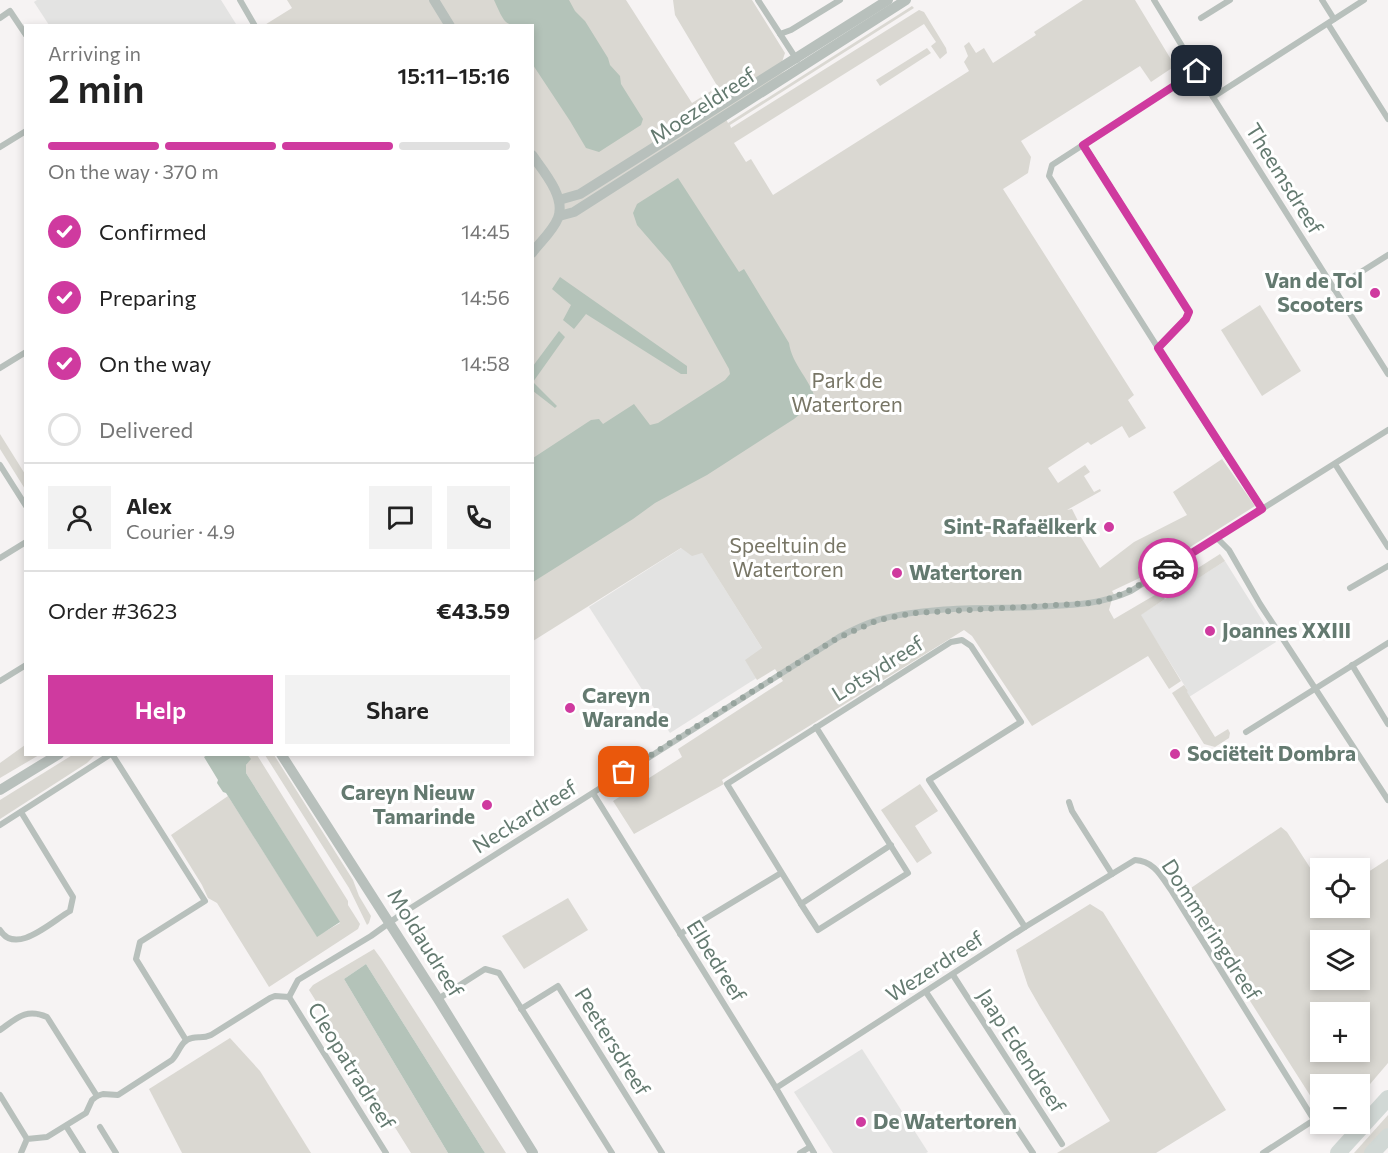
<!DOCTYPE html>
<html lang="en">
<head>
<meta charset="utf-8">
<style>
  :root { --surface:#fff; --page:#f2f2f2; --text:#222; --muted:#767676; --line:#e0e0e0; --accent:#cf3a9f }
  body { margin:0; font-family:Commissioner,sans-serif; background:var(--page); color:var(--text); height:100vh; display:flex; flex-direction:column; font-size:22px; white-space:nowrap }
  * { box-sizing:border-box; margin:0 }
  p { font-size:20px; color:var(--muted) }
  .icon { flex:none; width:33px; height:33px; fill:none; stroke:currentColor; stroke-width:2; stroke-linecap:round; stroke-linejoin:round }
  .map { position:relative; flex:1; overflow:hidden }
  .details { position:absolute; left:24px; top:24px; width:510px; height:732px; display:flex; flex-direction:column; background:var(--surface); border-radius:0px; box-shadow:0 3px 9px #0003 }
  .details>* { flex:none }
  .tools { position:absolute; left:1310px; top:858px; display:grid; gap:12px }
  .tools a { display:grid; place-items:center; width:60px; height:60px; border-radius:0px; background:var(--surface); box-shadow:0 3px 9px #0003; font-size:30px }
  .pin { position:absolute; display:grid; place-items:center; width:51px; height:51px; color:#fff; margin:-26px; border-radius:12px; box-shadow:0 3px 9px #0006 }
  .courier { position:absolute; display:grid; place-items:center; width:60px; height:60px; margin:-30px; border:4px solid #cf3a9f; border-radius:50%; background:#fff; color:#222; box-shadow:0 2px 8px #0007 }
  .headline em { font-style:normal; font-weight:600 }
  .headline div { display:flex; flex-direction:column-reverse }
  .headline { display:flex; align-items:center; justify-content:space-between; height:102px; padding:0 24px }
  h1 { font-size:39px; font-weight:600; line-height:45px }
  .bar { display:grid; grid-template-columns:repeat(4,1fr); gap:9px 6px; align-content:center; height:72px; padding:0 24px }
  .bar i { height:8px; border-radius:4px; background:var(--line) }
  .bar .on { background:var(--accent) }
  .bar p { grid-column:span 4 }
  .line { display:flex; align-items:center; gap:15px; padding:0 24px; border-top:2px solid var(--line) }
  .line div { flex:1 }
  .round { display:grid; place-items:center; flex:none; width:63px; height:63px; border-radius:0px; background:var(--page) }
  ol { padding:0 24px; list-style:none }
  li { display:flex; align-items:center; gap:18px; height:66px }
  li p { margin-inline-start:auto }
  li .icon { padding:6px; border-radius:50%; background:var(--accent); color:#fff; stroke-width:4 }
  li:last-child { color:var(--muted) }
  li i { width:33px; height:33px; border:3px solid var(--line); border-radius:50% }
  .cta { display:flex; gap:12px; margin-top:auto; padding:12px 24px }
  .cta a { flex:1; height:69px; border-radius:0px; background:var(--accent); color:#fff; font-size:24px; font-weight:600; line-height:69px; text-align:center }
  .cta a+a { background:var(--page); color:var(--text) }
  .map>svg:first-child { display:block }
  .built { fill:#e3e3e2 }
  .green { fill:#dad8d2; fill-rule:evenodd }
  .water { fill:#b4c3b9 }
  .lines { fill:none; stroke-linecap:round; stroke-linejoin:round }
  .minor { stroke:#b8c0bc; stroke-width:6 }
  .tertiary { stroke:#b8c0bc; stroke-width:10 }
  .trunk { stroke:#d1d8d5; stroke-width:16 }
  .done { stroke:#97a49e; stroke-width:6; stroke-dasharray:0 10.8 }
  .route { stroke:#cf3a9f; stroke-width:8 }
  .poi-dot { fill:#cf3a9f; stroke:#fff; stroke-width:2 }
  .labels { text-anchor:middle; stroke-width:6; stroke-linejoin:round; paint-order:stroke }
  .street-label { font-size:21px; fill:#647a70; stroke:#fff }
  .poi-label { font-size:21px; font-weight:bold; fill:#647a70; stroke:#fff; text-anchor:start }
  .park-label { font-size:21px; fill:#787666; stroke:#fff }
</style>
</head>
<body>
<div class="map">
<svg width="1388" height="1153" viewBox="0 0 1388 1153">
  <rect width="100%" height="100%" fill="#f6f3f3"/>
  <!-- built -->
  <g class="built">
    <polygon points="37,0 221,0 236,24 49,25 34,2"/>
    <polygon points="694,540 774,667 670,733 589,607"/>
    <polygon points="1225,561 1276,642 1189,697 1186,692 1188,691 1140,615"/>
    <polygon points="862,1049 928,1152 926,1153 833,1153 794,1092"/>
  </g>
  <!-- green -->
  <g class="green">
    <polygon points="287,0 626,0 692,103 711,91 716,101 722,94 675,15 673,0 752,0 785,53 778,74 787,71 723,113 728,123 912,6 914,8 730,125 731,128 919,10 924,12 946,48 947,53 940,59 931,46 936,42 924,24 734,143 746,162 751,159 773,195 969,71 964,62 968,56 964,46 969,42 976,53 984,48 993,63 1036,35 1034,32 1083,0 1135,0 1175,66 1151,82 1140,66 1021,141 1031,157 1028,173 1003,189 1134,395 1128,400 1146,428 1129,438 1122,426 1091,445 1088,442 1048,468 1058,483 1085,465 1090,472 1084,476 1094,492 1100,489 1101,491 1067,510 1072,509 1080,525 1076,529 1100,568 1134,542 1187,515 1173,492 1222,459 1255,506 1146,575 1112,591 1116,598 1112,599 1109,610 1114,619 1160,592 1165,599 1141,615 1181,681 1169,689 1148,656 1032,726 972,636 964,630 722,780 724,784 634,834 613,801 682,757 678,749 783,681 775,669 757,680 745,660 762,648 702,553 692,556 681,548 533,641 532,26 263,26 292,8"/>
    <polygon points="927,48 931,53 880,86 876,80"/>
    <polygon points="1260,305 1301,371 1262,396 1221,330"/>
    <polygon points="0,434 25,474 25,489 0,449"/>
    <polygon points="1220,554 1225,561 1169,597 1165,589"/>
    <polygon points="1184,685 1188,691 1187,692 1215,737 1228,729 1230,733 1229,738 1215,747 1204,744 1172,693"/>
    <polygon points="25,745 26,754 39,755 0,778 0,763"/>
    <polygon points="74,754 95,755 87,763 0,819 0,800"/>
    <polygon points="248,755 257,755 348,901 348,905 360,924 358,929 269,987 217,903 208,898 202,885 171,835 228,796 317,936 340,923 246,773 246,765 250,759"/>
    <polygon points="265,755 274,755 353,880 359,896 371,916 369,923 367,925 349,888"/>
    <polygon points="920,784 938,811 915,826 932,853 917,863 881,810"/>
    <path d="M1281,827L1287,832L1320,883V908H1359V878L1388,859V1063L1359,1097V1084H1320V1111L1182,894ZM1320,940H1359V980H1320ZM1320,1012H1359V1052H1320Z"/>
    <polygon points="568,898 588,930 524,969 502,936"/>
    <polygon points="1090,904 1103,912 1226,1110 1156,1153 1057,1153 1110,1121 1040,1007 1028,986 1016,950"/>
    <polygon points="374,949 382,960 506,1153 485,1153 366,964 344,979 448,1153 411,1153 309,990 313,985"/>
    <polygon points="230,1038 260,1071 311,1153 182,1153 149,1089"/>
    <polygon points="1388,1115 1388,1128 1366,1153 1354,1153"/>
  </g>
  <!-- water -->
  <g class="water">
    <path d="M494,0H569L575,11L585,21L608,58L610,65L620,76L621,84L643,119L641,125L599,152L586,148L570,121L533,65L532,26C504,26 506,26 494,0Z"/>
    <path d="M678,178L739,272L744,269L789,343C792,365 811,380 816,401L794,419L707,475L655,503L633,519L533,582V458L591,420L599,419L603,424L634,404L650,425L658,423L725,380L730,374L729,369L670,263L637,225L633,213L637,204Z"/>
    <polygon points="560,277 687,366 687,374 681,374 586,314 574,329 563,320 571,305 552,289"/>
    <polygon points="559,331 565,337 533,382 557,406 555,408 533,391 533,366"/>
    <polygon points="207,755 248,755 251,759 246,765 246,773 340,922 317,937 226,793 223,792 217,783 218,780 204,757"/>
    <polygon points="366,964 485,1153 448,1153 344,979"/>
  </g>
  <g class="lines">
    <!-- minor -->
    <g class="minor">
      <polyline points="240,0 255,26"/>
      <polyline points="758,0 797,60"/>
      <polyline points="1154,0 1213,97 1388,374"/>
      <polyline points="1322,0 1334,19"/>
      <polyline points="0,18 10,11 26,35"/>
      <polyline points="1201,18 1230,0"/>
      <polyline points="1328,24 1388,119"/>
      <polyline points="780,34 791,30 840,0"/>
      <polyline points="1197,71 1052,165 1049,176 1224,452 1262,509"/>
      <polyline points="1213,97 1364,0"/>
      <polyline points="1084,145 1189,312 1186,319 1159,348"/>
      <polyline points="0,147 26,131"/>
      <polyline points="1334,289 1388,255"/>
      <polyline points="0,368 26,352"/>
      <polyline points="1335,464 1388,547"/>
      <polyline points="0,465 26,506"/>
      <polyline points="1217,538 1229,550 1260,604 1388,800"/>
      <polyline points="0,558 26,542"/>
      <polyline points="1350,588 1388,566"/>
      <polyline points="1352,665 1388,724"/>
      <polyline points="0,681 26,665"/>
      <polyline points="816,727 908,873 818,930 801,904 891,845"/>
      <polyline points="1246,732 1388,643"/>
      <polyline points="112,754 205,901 140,942 136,959 186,1040"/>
      <polyline points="593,793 776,1088 814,1153"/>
      <polyline points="1069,802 1072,811 1112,874"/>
      <polyline points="0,825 111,754"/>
      <polyline points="801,904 727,784 951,642 962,640 971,646 1021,722 929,780 1025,927"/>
      <path d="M0,930C16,956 51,922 70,911L73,897L21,812"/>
      <polyline points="680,934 781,873"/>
      <polyline points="953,975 1062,1144"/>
      <polyline points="926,992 1033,1153"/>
      <polyline points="289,997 386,1153"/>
      <polyline points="438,999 485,969 499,973 612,1153"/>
      <polyline points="521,1009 558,986 662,1153"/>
      <path d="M0,1030C17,1018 26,1008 47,1017L97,1096"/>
      <path d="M776,1088L1025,927L1135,860C1154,861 1161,876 1171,890L1314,1120L1263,1153"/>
      <polyline points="0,1095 27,1139"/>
      <polyline points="66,1126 83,1153"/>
      <polyline points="100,1127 116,1153"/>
      <path d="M21,1153L27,1139L47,1137L86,1113L92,1100L97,1096L103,1094L118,1095L172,1060C179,1053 181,1040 192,1038C199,1036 202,1039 211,1035L270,998L275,996L289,997L298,980L371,936L403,913L839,637C852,630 866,623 881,619C930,606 985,609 1037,607C1070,605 1100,605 1131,591L1388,430"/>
      <polyline points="800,1153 810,1147"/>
    </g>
    <!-- tertiary -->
    <g class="tertiary">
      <polyline points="434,0 450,26"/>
      <path d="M532,155C544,172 566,197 558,218C553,231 540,242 532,253"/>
      <polyline points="559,200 580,194 888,0"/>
      <polyline points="559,216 574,212 906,0"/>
      <polyline points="281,754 438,999 533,1153"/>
      <polyline points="0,790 59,754"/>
    </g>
    <!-- trunk -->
    <g class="trunk">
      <polyline points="1338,1153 1388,1098"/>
      <polyline points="1372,1153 1388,1136"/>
    </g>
  </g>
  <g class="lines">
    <!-- done -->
    <path class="done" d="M624,772L836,639L878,620L915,613L1093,603C1122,597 1143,583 1168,568"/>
    <!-- route -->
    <polyline class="route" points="1168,568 1262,509 1158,348 1186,319 1189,312 1083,145 1197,71"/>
  </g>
  <!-- markers -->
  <g class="poi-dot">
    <circle cx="1375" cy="293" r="6"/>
    <circle cx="1109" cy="527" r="6"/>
    <circle cx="897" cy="573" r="6"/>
    <circle cx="1210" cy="631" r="6"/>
    <circle cx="570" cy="708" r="6"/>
    <circle cx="1175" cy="754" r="6"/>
    <circle cx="487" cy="805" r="6"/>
    <circle cx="861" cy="1122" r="6"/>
  </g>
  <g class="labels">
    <!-- street labels -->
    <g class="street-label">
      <text transform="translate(703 106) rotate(-33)" y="7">Moezeldreef</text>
      <text transform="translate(1284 179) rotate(58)" y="7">Theemsdreef</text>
      <text transform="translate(878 669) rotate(-32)" y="7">Lotsydreef</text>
      <text transform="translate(525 817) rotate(-32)" y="7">Neckardreef</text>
      <text transform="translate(1211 930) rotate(57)" y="7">Dommeringdreef</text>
      <text transform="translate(425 943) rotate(58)" y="7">Moldaudreef</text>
      <text transform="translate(716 961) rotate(58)" y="7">Elbedreef</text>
      <text transform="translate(935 967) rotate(-33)" y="7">Wezerdreef</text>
      <text transform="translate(612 1042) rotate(58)" y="7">Peetersdreef</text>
      <text transform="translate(1021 1051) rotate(57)" y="7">Jaap Edendreef</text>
      <text transform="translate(351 1066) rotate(58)" y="7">Cleopatradreef</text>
    </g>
    <!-- poi labels -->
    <g class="poi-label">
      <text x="1363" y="288" text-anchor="end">Van de Tol<tspan x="1363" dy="24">Scooters</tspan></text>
      <text x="1097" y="534" text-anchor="end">Sint-Rafaëlkerk</text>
      <text x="909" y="580">Watertoren</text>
      <text x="1222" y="638">Joannes XXIII</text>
      <text x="582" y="703">Careyn<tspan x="582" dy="24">Warande</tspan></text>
      <text x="1187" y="761">Sociëteit Dombra</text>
      <text x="475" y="800" text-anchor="end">Careyn Nieuw<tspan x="475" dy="24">Tamarinde</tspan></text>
      <text x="873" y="1129">De Watertoren</text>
    </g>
    <!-- park labels -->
    <g class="park-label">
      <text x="847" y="388">Park de<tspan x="847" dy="24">Watertoren</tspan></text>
      <text x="788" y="553">Speeltuin de<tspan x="788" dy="24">Watertoren</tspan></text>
    </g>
  </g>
</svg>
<div class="tools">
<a><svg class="icon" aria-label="locate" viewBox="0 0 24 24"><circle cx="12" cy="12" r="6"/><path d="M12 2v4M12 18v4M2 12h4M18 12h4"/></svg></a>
<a><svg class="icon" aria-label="layers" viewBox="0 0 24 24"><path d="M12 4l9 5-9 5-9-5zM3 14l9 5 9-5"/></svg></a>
<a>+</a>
<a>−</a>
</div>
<div class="pin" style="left:624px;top:772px;background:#ea580c"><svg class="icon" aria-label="bag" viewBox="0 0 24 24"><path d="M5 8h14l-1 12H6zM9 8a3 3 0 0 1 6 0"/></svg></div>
<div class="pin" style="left:1197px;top:71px;background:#1f2937"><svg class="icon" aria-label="home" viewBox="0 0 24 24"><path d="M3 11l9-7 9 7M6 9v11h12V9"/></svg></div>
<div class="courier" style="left:1168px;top:568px"><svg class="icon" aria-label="car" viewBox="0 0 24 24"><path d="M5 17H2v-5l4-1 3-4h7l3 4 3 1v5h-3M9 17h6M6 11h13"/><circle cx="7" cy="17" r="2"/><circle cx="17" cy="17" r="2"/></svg></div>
<section class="details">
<div class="headline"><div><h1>2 min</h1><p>Arriving in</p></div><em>15:11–15:16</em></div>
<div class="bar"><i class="on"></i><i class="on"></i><i class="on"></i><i></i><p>On the way · 370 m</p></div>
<ol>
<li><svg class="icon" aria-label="check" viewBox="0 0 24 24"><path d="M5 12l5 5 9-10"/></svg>Confirmed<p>14:45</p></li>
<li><svg class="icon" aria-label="check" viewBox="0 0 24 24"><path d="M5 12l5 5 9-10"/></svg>Preparing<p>14:56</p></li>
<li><svg class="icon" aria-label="check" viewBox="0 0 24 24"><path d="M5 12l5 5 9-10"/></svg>On the way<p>14:58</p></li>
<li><i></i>Delivered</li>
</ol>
<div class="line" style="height:108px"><a class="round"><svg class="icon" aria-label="person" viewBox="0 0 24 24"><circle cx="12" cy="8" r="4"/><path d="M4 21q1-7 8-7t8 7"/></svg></a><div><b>Alex</b><p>Courier · 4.9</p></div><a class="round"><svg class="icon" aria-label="chat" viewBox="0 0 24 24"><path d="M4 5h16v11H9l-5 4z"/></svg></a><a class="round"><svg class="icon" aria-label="phone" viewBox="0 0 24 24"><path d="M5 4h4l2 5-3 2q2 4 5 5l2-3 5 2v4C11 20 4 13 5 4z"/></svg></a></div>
<div class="line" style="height:78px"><div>Order #3623</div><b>€43.59</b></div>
<div class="cta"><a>Help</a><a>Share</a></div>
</section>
</div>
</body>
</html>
